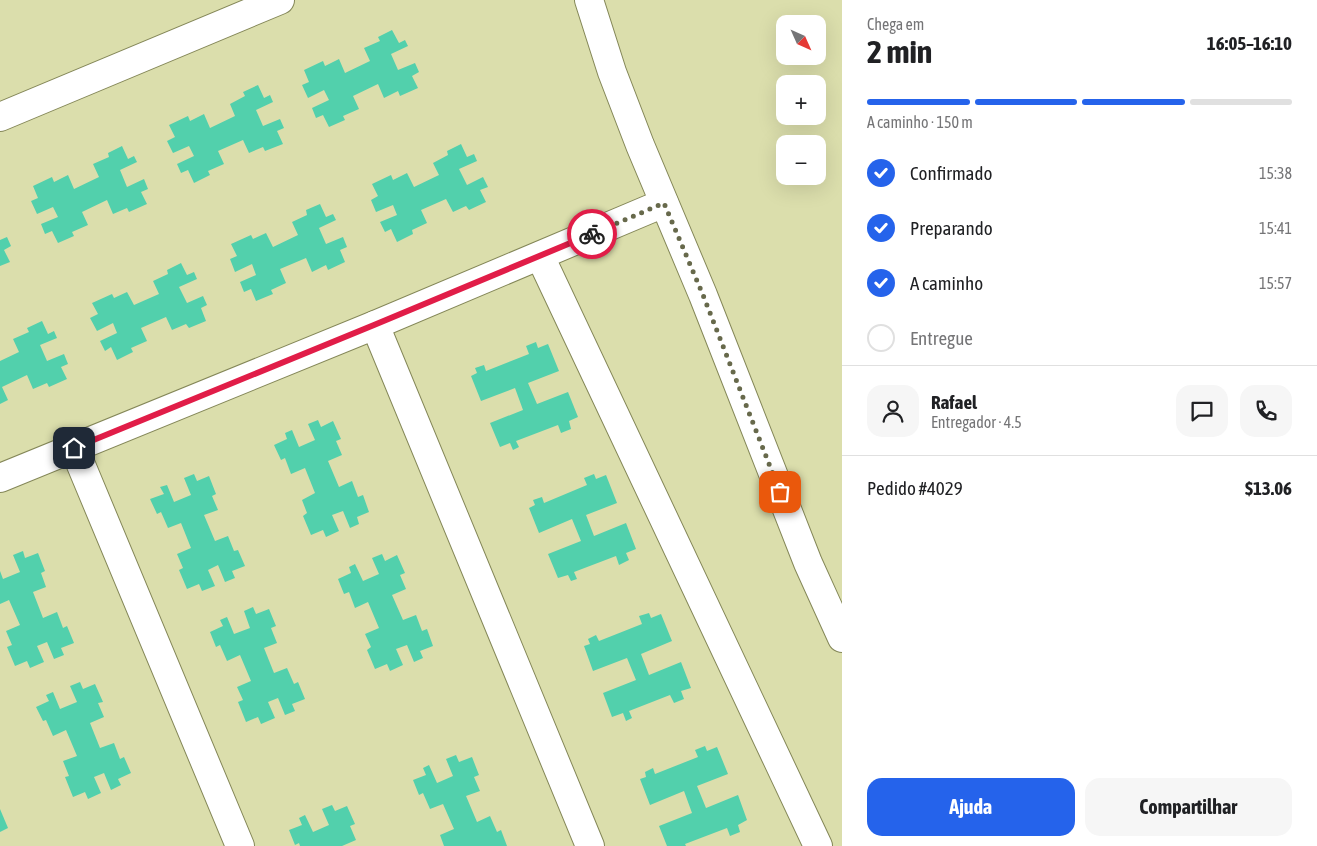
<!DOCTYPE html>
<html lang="pt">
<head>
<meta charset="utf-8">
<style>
  :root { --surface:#fff; --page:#f6f6f6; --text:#202124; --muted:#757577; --line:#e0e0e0; --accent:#2563eb }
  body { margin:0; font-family:"Asap Condensed",sans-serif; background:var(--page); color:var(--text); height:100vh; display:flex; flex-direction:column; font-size:19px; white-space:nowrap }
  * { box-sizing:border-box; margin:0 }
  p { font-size:16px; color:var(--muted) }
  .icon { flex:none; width:28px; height:28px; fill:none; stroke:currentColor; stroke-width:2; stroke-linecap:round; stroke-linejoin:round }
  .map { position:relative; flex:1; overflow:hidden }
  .sheet { display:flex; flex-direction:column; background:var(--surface); width:475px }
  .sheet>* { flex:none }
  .needle { width:32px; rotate:135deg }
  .fabs { position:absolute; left:776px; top:15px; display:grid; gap:10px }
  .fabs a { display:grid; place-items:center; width:50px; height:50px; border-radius:10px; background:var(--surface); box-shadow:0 5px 20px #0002; font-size:25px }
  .pin { position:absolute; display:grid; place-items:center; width:42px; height:42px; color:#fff; margin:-21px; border-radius:10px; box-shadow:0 2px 8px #0006 }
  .courier { position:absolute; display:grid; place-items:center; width:50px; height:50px; margin:-25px; border:4px solid #e11d48; border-radius:50%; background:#fff; color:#222; box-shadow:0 1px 6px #0007 }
  .headline em { font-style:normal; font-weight:700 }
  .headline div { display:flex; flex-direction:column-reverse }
  .headline { display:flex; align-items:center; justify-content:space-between; height:85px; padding:0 25px }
  h1 { font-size:32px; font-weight:700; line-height:38px }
  .bar { display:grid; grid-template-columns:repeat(4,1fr); gap:8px 5px; align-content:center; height:60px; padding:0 25px }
  .bar i { height:6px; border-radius:4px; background:var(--line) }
  .bar .active { background:var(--accent) }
  .bar p { grid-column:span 4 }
  .line { display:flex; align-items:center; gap:12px; padding:0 25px; border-top:1px solid var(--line) }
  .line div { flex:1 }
  .round { display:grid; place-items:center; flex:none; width:52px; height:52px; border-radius:15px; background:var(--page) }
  ol { padding:0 25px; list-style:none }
  li { display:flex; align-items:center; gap:15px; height:55px }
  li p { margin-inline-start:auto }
  li .icon { padding:5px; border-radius:50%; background:var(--accent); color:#fff; stroke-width:4 }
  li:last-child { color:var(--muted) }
  li i { width:28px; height:28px; border:2px solid var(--line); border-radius:50% }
  .button { display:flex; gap:10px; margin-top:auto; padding:10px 25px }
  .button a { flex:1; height:58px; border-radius:15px; background:var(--accent); color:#fff; font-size:20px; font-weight:700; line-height:58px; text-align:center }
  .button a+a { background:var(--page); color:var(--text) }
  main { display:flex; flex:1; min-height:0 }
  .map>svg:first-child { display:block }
  .building { fill:#52d0ac }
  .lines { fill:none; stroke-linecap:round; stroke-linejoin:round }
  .minor-casing { stroke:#848758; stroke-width:30 }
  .tertiary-casing { stroke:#848758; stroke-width:30 }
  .minor { stroke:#fff; stroke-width:28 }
  .tertiary { stroke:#fff; stroke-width:28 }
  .done { stroke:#67694b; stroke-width:5; stroke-dasharray:0 9 }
  .route { stroke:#e11d48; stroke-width:6 }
</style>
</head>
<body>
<main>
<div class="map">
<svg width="842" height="846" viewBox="0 0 842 846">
  <rect width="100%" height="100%" fill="#dbdeac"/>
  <!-- building -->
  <g class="building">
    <polygon points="392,30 399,43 405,40 408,46 391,54 398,70 415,63 419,72 412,76 418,88 400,96 398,91 384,98 378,84 353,96 359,109 343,116 345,120 329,127 323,115 316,118 312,108 329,100 324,90 308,98 302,85 309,82 304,70 323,61 325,66 339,59 345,73 370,61 364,48 380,41 378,37"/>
    <polygon points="258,85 264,98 270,95 273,102 256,110 263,126 280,119 284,128 277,131 283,144 265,151 263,147 249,153 243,140 218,151 224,164 208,171 210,175 194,183 188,170 181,173 177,164 194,156 189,146 173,153 167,141 175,137 169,125 188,116 190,121 204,114 210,128 235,116 230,104 245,96 243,92"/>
    <polygon points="461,144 467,157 474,154 477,161 459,169 467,185 483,177 488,187 480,190 486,202 469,210 466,206 453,212 446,199 421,210 427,223 412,230 413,234 397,242 391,229 385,232 380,222 397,215 393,205 376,212 371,200 378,196 372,184 391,175 393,180 407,173 414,187 439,175 433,163 448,155 447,151"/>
    <polygon points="122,146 128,159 134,156 137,162 120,170 127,187 144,179 148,189 141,192 147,204 129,212 127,208 113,214 107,200 82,212 88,225 72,232 74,236 58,243 52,231 45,234 41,224 58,217 53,207 37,214 31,201 38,198 33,186 52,177 54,182 68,175 74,189 99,177 93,164 109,157 108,153"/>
    <polygon points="320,204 326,217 333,214 336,220 319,228 326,244 343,237 347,247 340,250 345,262 328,270 326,265 312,272 306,258 280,269 286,283 271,290 273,294 256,301 251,289 244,292 240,282 256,275 252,264 235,272 230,259 237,256 231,244 251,235 253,239 266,233 273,247 298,235 292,222 307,215 306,210"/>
    <polygon points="7,237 11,246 4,250 10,262 0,266 0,240"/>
    <polygon points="181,263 187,275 194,272 197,279 179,287 187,303 203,296 207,305 201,308 206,321 189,328 186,324 172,330 166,317 141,328 147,341 131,348 133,352 117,360 111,347 105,351 100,341 117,333 113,323 97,331 90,318 98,314 92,303 112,294 114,298 127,292 134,305 159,294 153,281 168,274 167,270"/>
    <polygon points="42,321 48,334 54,331 57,338 40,345 47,361 64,354 68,364 61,367 67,379 49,387 47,383 33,389 27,375 2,387 8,400 0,404 0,361 19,352 13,339 29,332 27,328"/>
    <polygon points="536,342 538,348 548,344 559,371 528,383 537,404 568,392 578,417 569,421 571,429 561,433 558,425 516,441 519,447 513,450 510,443 500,447 490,423 523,410 515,388 481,401 471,376 477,373 475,368 484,365 486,371 529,354 526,346"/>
    <polygon points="318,420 321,427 333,421 341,439 336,441 342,455 328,461 339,487 352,481 358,497 363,495 369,512 357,517 359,524 350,528 343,511 332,515 339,531 326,537 323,530 311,535 303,516 307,513 302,500 315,493 305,468 291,474 285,458 281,460 274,445 287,439 285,433 292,430 299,447 315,440 308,424"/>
    <polygon points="194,474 197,481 209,476 216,494 212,496 218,510 204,515 215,541 228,536 234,551 238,550 245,566 232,571 235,578 225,582 218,565 208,570 215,586 202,591 199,584 187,589 179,570 183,568 177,554 191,548 181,523 168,528 161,512 157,514 150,499 164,494 160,487 167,485 174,502 191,495 184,478"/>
    <polygon points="594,474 596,479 606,475 617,503 586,515 594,536 626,523 636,549 626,553 629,560 619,565 616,556 574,572 577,579 571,581 568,575 558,578 548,554 581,541 572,519 539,533 529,508 535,505 533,500 542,497 544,503 587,485 584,478"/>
    <polygon points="23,551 25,558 38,553 45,571 41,573 46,587 33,592 43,618 57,612 63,628 67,626 74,643 61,648 64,655 54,659 47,642 37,646 44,662 30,668 27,661 15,666 7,647 12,645 6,631 20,625 9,600 0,604 0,571 3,579 20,572 13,555"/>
    <polygon points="382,554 385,561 397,555 405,573 400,575 406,589 392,595 403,620 416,615 422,631 427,629 433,646 420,651 423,658 414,662 407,645 396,649 403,665 390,671 387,664 375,669 367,650 371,647 365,634 379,628 368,602 355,608 349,592 344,594 338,579 351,573 349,567 355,564 363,581 379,574 372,558"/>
    <polygon points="253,607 256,614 269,609 276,626 271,628 277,643 264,648 274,673 287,668 294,684 298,682 305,699 292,704 295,711 285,715 278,698 268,702 275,718 261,724 258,717 246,722 238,702 243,700 237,687 251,681 240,655 227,661 220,645 216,647 210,632 223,626 220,620 227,617 234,634 250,628 244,611"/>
    <polygon points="649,613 651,618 661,614 672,641 641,654 649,675 681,662 691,688 681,691 684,699 674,703 670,695 629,711 632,718 626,721 623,713 612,717 603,693 636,680 627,658 593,671 584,646 590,644 588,639 596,635 599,641 642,624 639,616"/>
    <polygon points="80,682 83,689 95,684 103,702 98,703 104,717 90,723 100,748 114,743 120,759 124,757 131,773 118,779 121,785 111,790 104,773 94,777 101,793 88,799 85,792 73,797 65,777 69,776 63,761 77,756 66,730 53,736 46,720 43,721 36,707 49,701 46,695 53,692 60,709 77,702 70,686"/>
    <polygon points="705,746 707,751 717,747 728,774 697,786 706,808 738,795 747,820 738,825 740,832 730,836 727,828 685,844 686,846 667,846 659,826 692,813 684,791 650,805 640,779 646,777 645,772 653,768 655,774 698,757 695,750"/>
    <polygon points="456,755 459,762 472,757 479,775 474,777 480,791 466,796 477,822 490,816 497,832 501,830 507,846 444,846 440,835 454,829 443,804 430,809 423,793 419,795 413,780 426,775 423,768 429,765 437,783 453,776 446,759"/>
    <polygon points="332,805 335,811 347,806 355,824 350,826 356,840 342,846 300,846 299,843 295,845 289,830 302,825 299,818 305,815 313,832 329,825 322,809"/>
    <polygon points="0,809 8,828 0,832"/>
  </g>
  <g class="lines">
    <!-- minor casing -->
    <g class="minor-casing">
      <g id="minor">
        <polyline points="0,117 280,0"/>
        <polyline points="540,256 818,846"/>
        <polyline points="375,325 590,846"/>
        <polyline points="74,448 240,846"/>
        <polyline points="0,478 375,325 664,203"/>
      </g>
    </g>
    <!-- tertiary casing -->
    <g class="tertiary-casing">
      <polyline id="tertiary" points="589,0 612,72 640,145 703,295 808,563 842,638"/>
    </g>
    <!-- minor -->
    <use href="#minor" class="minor"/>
    <!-- tertiary -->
    <use href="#tertiary" class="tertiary"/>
  </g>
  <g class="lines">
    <!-- done -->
    <polyline class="done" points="592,234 664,203 703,295 780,492"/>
    <!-- route -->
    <polyline class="route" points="74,448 374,325 592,234"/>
  </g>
</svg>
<div class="fabs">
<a><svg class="needle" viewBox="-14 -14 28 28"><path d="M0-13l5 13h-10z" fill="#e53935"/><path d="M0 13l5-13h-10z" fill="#757577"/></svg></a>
<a>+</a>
<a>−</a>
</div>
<div class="pin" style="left:780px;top:492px;background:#ea580c"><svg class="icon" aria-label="bag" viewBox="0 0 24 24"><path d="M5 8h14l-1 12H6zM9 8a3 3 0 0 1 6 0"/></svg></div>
<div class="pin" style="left:74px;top:448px;background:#1f2937"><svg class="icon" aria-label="home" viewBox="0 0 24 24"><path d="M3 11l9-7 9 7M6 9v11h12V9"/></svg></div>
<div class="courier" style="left:592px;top:234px"><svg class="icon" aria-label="bike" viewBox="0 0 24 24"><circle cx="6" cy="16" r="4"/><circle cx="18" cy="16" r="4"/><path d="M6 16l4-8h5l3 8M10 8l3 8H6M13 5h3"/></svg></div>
</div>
<section class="sheet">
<div class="headline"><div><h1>2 min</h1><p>Chega em</p></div><em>16:05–16:10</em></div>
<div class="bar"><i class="active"></i><i class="active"></i><i class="active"></i><i></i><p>A caminho · 150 m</p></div>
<ol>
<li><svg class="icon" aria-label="check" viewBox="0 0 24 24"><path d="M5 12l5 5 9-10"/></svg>Confirmado<p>15:38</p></li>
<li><svg class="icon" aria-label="check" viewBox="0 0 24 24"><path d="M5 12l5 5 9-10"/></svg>Preparando<p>15:41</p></li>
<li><svg class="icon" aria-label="check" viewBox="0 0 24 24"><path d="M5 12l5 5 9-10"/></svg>A caminho<p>15:57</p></li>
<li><i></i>Entregue</li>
</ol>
<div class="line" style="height:90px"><a class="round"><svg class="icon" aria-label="person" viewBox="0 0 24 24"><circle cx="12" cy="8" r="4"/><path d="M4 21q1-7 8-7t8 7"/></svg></a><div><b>Rafael</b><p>Entregador · 4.5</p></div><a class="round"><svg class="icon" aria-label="chat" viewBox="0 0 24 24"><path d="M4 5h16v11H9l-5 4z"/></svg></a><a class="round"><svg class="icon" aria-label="phone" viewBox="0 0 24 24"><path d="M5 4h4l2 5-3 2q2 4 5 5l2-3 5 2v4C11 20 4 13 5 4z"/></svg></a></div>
<div class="line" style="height:65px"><div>Pedido #4029</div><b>$13.06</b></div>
<div class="button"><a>Ajuda</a><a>Compartilhar</a></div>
</section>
</main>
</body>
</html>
